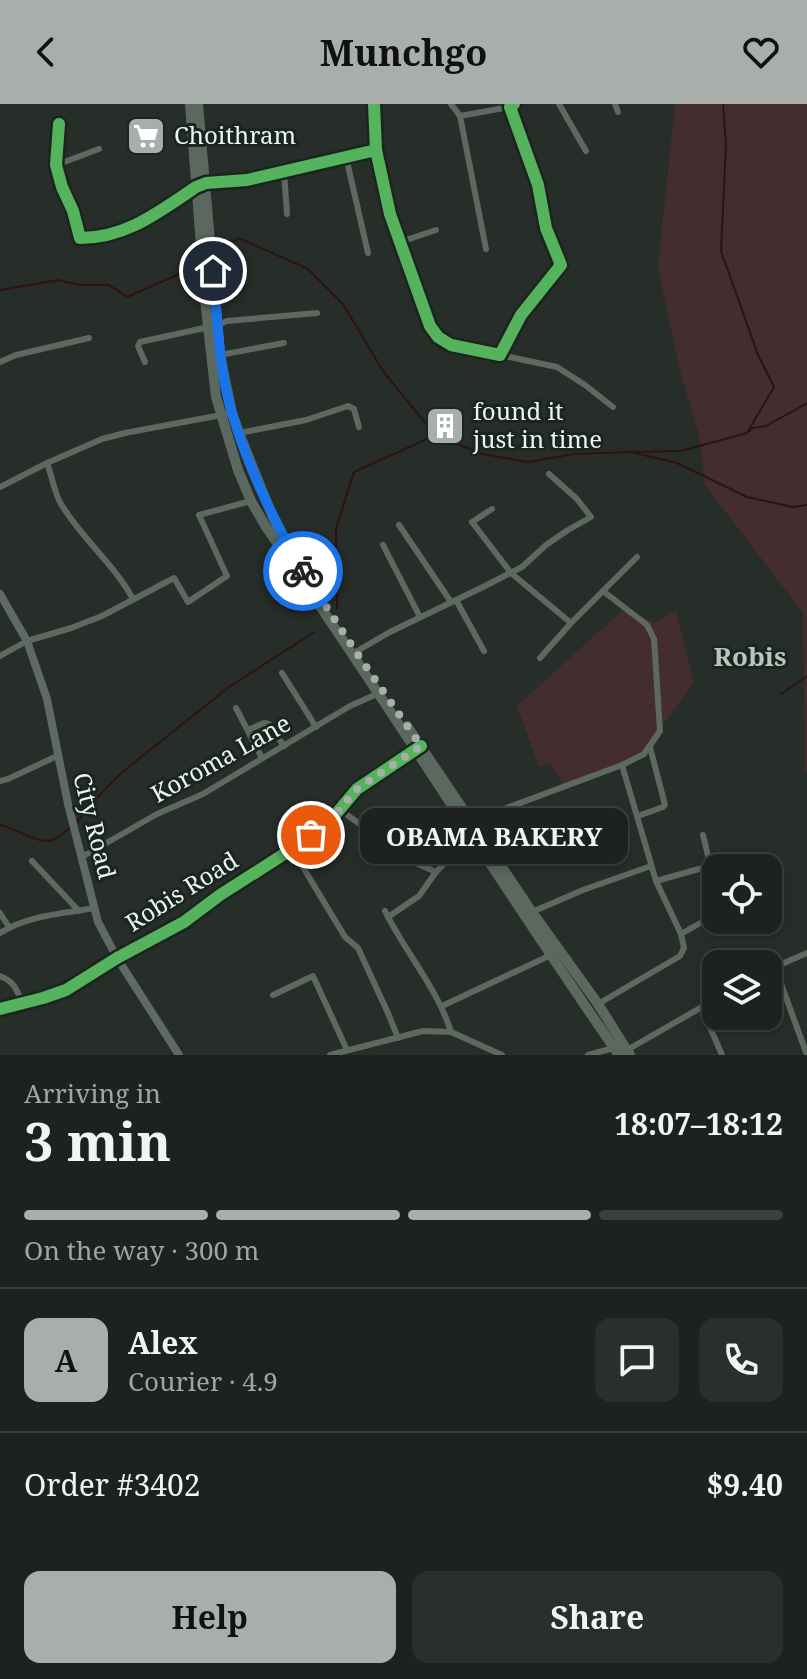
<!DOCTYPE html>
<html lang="en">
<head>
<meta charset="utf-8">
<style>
  :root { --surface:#1d221f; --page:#2a2f2c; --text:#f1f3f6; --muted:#a0a4a4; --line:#3b3f3d; --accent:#a8aeaa }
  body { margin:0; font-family:"Noto Serif",serif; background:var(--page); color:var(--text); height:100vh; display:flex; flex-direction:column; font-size:30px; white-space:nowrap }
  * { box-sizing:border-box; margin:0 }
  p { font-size:26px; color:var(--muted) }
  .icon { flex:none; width:44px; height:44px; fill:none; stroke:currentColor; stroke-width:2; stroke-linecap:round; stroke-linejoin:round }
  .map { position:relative; height:951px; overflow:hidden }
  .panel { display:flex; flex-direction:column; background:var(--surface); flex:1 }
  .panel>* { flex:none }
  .tools { position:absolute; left:702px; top:750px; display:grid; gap:16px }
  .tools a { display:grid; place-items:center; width:80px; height:80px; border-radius:16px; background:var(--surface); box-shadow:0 4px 12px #0003,0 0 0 2px var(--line); font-size:40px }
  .pin { position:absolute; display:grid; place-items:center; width:68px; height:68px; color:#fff; margin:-34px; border:4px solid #fff; border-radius:50%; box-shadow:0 2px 8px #0007 }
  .courier { position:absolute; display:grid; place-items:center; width:80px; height:80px; margin:-40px; border:6px solid #1a73e8; border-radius:50%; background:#fff; color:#222; box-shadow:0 2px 10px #0007 }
  .bubble { position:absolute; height:56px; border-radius:16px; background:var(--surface); box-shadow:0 4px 12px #0003,0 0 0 2px var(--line); font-size:26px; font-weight:700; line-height:56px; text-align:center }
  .overview em { font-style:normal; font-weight:700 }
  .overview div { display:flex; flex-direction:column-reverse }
  .overview { display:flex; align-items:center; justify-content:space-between; height:136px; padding:0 24px }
  h1 { font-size:52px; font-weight:700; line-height:60px }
  .bar { display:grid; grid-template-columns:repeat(4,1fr); gap:12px 8px; align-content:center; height:96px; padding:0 24px }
  .bar i { height:10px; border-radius:6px; background:var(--line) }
  .bar .selected { background:var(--accent) }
  .bar p { grid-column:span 4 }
  .line { display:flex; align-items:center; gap:20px; padding:0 24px; border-top:2px solid var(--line) }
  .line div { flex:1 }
  .round { display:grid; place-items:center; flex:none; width:84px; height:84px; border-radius:16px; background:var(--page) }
  .action { display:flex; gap:16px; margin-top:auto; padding:16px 24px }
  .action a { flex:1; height:92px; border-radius:16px; background:var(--accent); color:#111; font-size:32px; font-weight:700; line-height:92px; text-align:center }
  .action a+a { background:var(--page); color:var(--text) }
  header { display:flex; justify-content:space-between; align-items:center; height:104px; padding:0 24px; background:var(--accent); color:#111; font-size:36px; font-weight:700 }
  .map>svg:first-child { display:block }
  .green { fill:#442d2e }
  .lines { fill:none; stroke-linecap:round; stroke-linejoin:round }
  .stream { stroke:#2e1214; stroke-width:2 }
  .minor { stroke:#5d6861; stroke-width:6 }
  .secondary { stroke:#5e6a63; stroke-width:8 }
  .trunk { stroke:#5b685f; stroke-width:10 }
  .cycleway-casing { stroke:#1b251f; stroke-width:17 }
  .cycleway { stroke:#56b35d; stroke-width:12 }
  .done { stroke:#a8aeaa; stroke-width:8; stroke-dasharray:0 14.4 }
  .route { stroke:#1a73e8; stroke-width:10 }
  .labels { text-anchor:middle; stroke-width:6; stroke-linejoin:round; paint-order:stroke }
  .poi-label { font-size:24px; fill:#eef4f0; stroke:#1b251f; text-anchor:start }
  .street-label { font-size:24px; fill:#eef4f0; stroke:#1b251f }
  .neighbourhood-label { font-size:26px; font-weight:bold; fill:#b9c5bd; stroke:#1b251f }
</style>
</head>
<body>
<header><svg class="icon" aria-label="back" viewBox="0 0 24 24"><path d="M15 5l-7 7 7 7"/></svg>Munchgo<svg class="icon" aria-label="heart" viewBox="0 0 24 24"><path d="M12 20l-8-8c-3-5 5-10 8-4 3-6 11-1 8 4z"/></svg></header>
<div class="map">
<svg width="807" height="951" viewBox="0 0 807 951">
  <rect width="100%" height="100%" fill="#272d29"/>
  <!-- green -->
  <g class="green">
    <polygon points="675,0 807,0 807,667 805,665 803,509 705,381 700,335 679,263 658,163"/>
    <polygon points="626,503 654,519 676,507 694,578 642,649 563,681 551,659 539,663 517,602"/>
  </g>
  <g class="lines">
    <!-- stream -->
    <g class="stream">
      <polyline points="217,149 239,134 308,165 343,200 383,267 434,330"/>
      <polyline points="0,186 58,176 80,181 109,181 127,193 193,164"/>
      <polyline points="748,328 753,324 766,322 807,299"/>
      <polyline points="636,348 681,347 747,329 774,283 758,251 721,147 726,40 723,0"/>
      <polyline points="337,504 336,424 354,368 436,331 482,350 528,358 574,350 631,348 677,359 747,393 793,403 807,401"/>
      <polyline points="781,590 807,572"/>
      <path d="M76,719C92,701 106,681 125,666L229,583L314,528"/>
      <path d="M0,721C17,724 40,743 55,735C61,732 66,726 71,723"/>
    </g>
    <!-- minor -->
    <g class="minor">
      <polyline points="374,0 376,46 390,110 430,222 438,233 451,241 500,251 521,211 561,161 546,124 538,81 510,3 514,0"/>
      <polyline points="451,0 460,12 486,145"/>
      <polyline points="559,0 586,47"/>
      <polyline points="615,0 618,8"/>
      <polyline points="460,12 510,3"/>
      <path d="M59,20L56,61L62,83L73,107L80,134C126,134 159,108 196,83L206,79L247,76L376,46"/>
      <polyline points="346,53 368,149"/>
      <polyline points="56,61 99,45"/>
      <polyline points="284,68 287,110"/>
      <polyline points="400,138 436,126"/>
      <polyline points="220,251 284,239"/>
      <polyline points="500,251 557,263 585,281 613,303"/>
      <polyline points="0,258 16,251 89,234"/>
      <polyline points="145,258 138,242 140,238 218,221 227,217 317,209"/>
      <polyline points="239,329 306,316 348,302 354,305 359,323"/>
      <path d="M47,359C52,372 54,388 61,400C82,435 114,460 133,495"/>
      <polyline points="0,383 47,359 102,335 125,329 232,309"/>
      <polyline points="492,405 472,418 511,469 571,519 637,453"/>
      <polyline points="399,421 451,498"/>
      <polyline points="383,441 420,513"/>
      <polyline points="456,496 484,547"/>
      <polyline points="352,550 390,528 485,482 522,463 546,441 568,426 591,413 577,395 549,370"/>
      <polyline points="0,552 27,537 71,524 102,512 174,474 188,498 227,472 199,411 251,397"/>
      <polyline points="540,554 571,519"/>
      <polyline points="282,569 316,623"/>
      <polyline points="236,604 262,654"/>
      <polyline points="248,626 264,619 269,620 284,642"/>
      <polyline points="0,677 8,675 57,652"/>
      <polyline points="340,706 381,735 402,753 436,768"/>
      <polyline points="638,712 663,703 665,701 650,643"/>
      <polyline points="472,717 622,661 644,650 660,627 654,535 647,521 603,487"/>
      <polyline points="292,745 345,833 358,844 388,909 398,934"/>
      <polyline points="82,753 157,710 203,690 350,602 377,590"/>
      <polyline points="32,757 79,807"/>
      <polyline points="656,777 706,763 710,760 703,731"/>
      <polyline points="768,787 774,784"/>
      <path d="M385,807C405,848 438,885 451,928"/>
      <polyline points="532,808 583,786 651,762"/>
      <polyline points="0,809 9,823"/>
      <polyline points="388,813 419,792 436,768 455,749 477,733"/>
      <path d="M0,829C29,811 61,810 94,804"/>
      <polyline points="681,830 716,810"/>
      <polyline points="775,863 807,951"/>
      <polyline points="768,866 807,849"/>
      <path d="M0,872C14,877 17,886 22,899"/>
      <polyline points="273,891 313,872 347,946"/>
      <polyline points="598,900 680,852 684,844 681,830 656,777 622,661"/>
      <polyline points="442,902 551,851"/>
      <polyline points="0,905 43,894 66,886 117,854 184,818 220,791 292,745 330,717 357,685 418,644"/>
      <polyline points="702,905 722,951"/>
      <polyline points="627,946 716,895"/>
      <polyline points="330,951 423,927 451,928 502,951"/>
      <polyline points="588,951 614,944"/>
    </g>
    <!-- secondary -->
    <polyline class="secondary" points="0,490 27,537 47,595 68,700 98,818 117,854 179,951"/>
    <!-- trunk -->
    <g class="trunk">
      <path d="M190,0L206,205L216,293L238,366L251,397L266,423C387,597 498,777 619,951"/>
      <polyline points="198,0 220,251 232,309 239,329 274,416 304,469"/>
      <polyline points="407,622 532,808 598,900 630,951"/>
    </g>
    <!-- cycleway casing -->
    <g class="cycleway-casing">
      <g id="cycleway">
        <polyline points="374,0 376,46 390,110 430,222 438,233 451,241 500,251 521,211 561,161 546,124 538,81 510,3 514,0"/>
        <path d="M59,20L56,61L62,83L73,107L80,134C126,134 159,108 196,83L206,79L247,76L376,46"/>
        <polyline points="0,905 43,894 66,886 117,854 184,818 220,791 292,745 330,717 357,685 421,642"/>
      </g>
    </g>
    <!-- cycleway -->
    <use href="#cycleway" class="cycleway"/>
  </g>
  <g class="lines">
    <!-- done -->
    <polyline class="done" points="303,467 356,548 421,642 357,685 330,717 311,731"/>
    <!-- route -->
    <path class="route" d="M213,167C218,214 218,263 232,309C248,363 275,419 303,467"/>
  </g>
  <!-- icons -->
  <defs>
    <g id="supermarket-square" transform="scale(2)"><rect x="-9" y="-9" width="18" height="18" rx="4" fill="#a8aeaa" stroke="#1b251f"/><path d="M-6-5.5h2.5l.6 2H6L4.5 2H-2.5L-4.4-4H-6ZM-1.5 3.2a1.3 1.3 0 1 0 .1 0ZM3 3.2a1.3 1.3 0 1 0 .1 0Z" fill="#fff"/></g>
    <g id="building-square" transform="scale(2)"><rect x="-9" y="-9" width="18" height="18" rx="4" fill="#a8aeaa" stroke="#1b251f"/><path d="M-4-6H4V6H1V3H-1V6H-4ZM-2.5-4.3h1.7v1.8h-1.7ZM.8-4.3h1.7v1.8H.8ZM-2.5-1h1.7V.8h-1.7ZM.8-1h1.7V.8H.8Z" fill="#fff"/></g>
  </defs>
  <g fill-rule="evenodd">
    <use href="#supermarket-square" x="146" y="32"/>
    <use href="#building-square" x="445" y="322"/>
  </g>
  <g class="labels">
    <!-- poi labels -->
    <g class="poi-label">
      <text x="174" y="40">Choithram</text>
      <text x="473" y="316">found it<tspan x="473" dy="28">just in time</tspan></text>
    </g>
    <!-- street labels -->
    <g class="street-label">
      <text transform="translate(221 655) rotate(-29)" y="8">Koroma Lane</text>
      <text transform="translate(94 722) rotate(76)" y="8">City Road</text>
      <text transform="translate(182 788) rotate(-32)" y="8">Robis Road</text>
    </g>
    <!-- neighbourhood labels -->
    <g class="neighbourhood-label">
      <text x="750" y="562">Robis</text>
    </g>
  </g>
</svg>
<div class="tools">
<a><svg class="icon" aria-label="locate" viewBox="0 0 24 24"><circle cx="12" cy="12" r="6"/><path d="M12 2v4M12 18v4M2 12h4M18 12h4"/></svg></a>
<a><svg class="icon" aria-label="layers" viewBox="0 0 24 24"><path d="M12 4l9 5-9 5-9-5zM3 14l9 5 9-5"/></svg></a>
</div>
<div class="pin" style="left:311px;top:731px;background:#ea580c"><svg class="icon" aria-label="bag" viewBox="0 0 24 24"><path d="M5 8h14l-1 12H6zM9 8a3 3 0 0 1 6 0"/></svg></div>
<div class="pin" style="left:213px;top:167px;background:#1f2937"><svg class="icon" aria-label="home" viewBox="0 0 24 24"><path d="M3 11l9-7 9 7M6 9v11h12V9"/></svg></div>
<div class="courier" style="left:303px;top:467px"><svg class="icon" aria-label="bike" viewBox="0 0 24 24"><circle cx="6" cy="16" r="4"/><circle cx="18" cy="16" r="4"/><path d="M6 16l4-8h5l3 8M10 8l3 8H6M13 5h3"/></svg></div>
<div class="bubble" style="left:360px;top:704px;width:268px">OBAMA BAKERY</div>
</div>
<section class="panel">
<div class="overview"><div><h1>3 min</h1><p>Arriving in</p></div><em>18:07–18:12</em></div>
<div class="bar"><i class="selected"></i><i class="selected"></i><i class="selected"></i><i></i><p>On the way · 300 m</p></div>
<div class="line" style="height:144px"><b class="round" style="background:var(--accent);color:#111">A</b><div><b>Alex</b><p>Courier · 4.9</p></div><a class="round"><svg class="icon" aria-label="chat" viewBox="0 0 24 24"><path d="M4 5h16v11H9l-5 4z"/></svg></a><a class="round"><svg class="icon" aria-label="phone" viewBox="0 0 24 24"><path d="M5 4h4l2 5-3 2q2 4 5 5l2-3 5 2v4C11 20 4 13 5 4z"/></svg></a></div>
<div class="line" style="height:104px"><div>Order #3402</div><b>$9.40</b></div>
<div class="action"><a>Help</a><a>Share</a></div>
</section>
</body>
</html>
